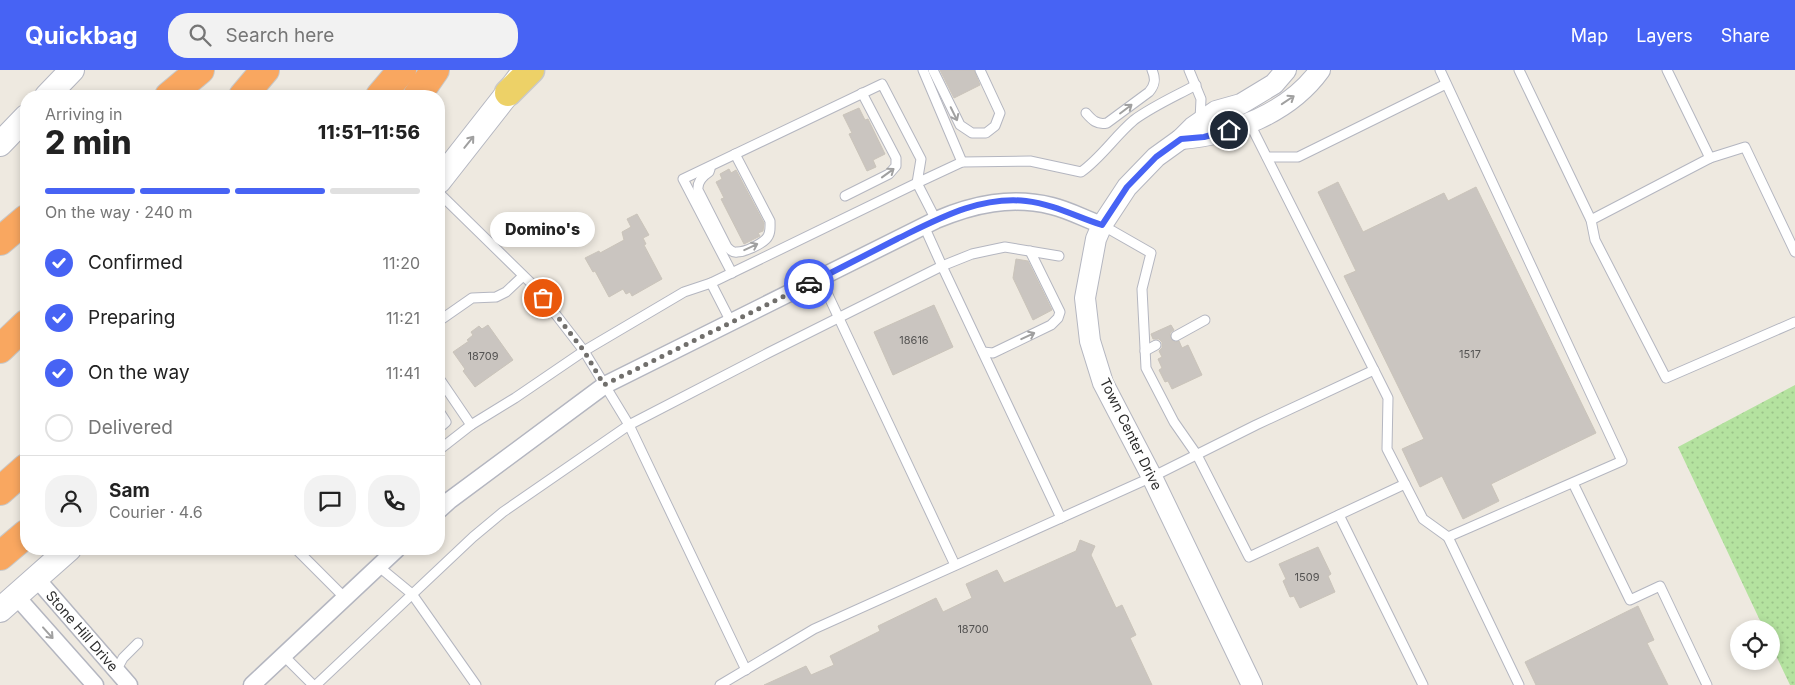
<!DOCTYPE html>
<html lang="en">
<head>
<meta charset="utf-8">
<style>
  :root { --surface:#fff; --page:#f2f2f2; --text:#222; --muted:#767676; --line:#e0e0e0; --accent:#4763f4 }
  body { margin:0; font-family:Inter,sans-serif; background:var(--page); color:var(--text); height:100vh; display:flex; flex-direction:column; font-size:19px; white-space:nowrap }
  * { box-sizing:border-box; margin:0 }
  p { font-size:16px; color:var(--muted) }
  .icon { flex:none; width:28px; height:28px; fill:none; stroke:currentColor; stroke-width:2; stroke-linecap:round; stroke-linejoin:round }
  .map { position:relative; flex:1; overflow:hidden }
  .panel { position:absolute; left:20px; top:20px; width:425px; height:465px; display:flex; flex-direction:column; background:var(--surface); border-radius:20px; box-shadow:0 2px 8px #0003 }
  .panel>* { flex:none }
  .buttons { position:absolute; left:1730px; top:550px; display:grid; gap:10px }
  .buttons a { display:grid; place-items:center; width:50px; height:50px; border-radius:50%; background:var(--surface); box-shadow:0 2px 8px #0003; font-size:25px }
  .pin { position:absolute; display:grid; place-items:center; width:42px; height:42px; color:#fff; margin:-21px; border:2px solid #fff; border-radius:50%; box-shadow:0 1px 5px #0007 }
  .courier { position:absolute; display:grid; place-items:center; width:50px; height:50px; margin:-25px; border:4px solid #4763f4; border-radius:50%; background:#fff; color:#222; box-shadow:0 1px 6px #0007 }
  .bubble { position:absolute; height:35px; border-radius:18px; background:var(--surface); box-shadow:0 2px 8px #0003; font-size:16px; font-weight:800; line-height:35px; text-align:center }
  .overview em { font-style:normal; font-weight:800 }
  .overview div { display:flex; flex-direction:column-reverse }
  .overview { display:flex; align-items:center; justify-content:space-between; height:85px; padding:0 25px }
  h1 { font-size:32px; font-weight:800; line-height:38px }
  .bar { display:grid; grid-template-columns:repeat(4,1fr); gap:8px 5px; align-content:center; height:60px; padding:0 25px }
  .bar i { height:6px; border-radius:4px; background:var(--line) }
  .bar .selected { background:var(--accent) }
  .bar p { grid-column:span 4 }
  .line { display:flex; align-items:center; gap:12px; padding:0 25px; border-top:1px solid var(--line) }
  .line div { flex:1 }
  .round { display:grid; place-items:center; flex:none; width:52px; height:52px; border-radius:20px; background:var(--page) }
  ol { padding:0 25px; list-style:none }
  li { display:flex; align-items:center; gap:15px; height:55px }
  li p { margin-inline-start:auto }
  li .icon { padding:5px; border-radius:50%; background:var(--accent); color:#fff; stroke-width:4 }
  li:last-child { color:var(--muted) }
  li i { width:28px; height:28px; border:2px solid var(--line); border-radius:50% }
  header { display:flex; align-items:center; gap:30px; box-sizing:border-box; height:70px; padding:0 25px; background:var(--accent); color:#fff }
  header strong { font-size:24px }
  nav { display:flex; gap:28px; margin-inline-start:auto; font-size:18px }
  .search { width:350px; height:45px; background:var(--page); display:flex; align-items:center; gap:12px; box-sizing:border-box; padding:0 18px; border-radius:20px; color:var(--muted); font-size:19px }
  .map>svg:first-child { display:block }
  .grass { fill:url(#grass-dots) }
  .building { fill:#cac5c0; stroke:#cac4ba }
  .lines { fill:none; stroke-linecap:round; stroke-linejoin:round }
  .service-casing { stroke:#b4b6c0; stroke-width:11 }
  .minor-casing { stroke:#b4b6c0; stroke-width:19 }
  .tertiary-casing { stroke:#b4b6c0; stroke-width:22 }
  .secondary-casing { stroke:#b4b6c0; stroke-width:26 }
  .primary-casing { stroke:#c8c8c8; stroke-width:29 }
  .motorway-casing { stroke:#c8c8c8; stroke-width:30 }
  .service { stroke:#fff; stroke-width:9 }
  .minor { stroke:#fff; stroke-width:16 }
  .tertiary { stroke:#fff; stroke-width:20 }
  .secondary { stroke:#fff; stroke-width:24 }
  .primary { stroke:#edd167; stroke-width:26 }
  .motorway { stroke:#f9a760; stroke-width:28 }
  .oneway { stroke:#a0a0a0 }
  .done { stroke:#716f6c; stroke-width:5; stroke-dasharray:0 9 }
  .route { stroke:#4763f4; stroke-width:6 }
  .labels { text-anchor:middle; stroke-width:5; stroke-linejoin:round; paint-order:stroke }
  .number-label { font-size:11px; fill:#545352 }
  .street-label { font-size:14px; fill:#2d2d2d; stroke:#fff }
</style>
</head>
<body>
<header>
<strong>Quickbag</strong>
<div class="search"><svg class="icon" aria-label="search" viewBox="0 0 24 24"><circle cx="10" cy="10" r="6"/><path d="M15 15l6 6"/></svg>Search here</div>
<nav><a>Map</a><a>Layers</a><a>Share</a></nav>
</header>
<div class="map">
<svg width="1795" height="615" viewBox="0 0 1795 615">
  <defs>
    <pattern id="grass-dots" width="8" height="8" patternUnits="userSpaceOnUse" patternTransform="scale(1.25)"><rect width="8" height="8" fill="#b4e29f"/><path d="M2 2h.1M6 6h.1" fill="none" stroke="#9bc289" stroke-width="1.8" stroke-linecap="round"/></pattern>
  </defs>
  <rect width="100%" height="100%" fill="#eee9e0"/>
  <!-- grass -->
  <polygon class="grass" points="1795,315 1795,615 1790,615 1771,575 1771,559 1764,559 1678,377"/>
  <!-- building -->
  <g class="building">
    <polygon points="940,0 974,0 980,15 954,28"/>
    <polygon points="859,38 865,50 868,49 885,84 873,90 876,97 867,101 849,64 852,63 843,45"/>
    <polygon points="729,99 731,103 736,100 764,153 763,161 758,163 760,166 744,174 721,129 724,128 716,112 722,109 720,104"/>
    <polygon points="1338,112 1363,162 1444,123 1448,131 1476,117 1596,363 1491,414 1499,431 1463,449 1442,406 1420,417 1402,379 1424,369 1344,206 1356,201 1318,122"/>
    <polygon points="637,144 649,165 643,168 646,174 644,175 662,209 632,226 630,222 626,224 623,219 609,227 595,201 593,202 585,188 599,181 600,183 624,170 622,162 631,157 627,149"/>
    <polygon points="1016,189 1028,191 1052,240 1033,250 1013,208"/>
    <polygon points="934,235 953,277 893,305 874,262"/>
    <polygon points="488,255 513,290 475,317 463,301 465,299 453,282 469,271 467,270 473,265 471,262 479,256 482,259"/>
    <polygon points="1171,255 1174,260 1170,263 1171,269 1175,272 1179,271 1182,278 1188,275 1202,305 1172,319 1168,311 1165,312 1159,300 1162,298 1158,289 1162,287 1159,281 1162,278 1162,272 1159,269 1153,269 1151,264"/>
    <polygon points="1080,470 1095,476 1091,485 1116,538 1122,535 1136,565 1130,568 1152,615 764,615 806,596 811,605 834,595 830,586 880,561 878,556 936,528 943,542 972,528 966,514 997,500 1004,513 1076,481"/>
    <polygon points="1318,477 1331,504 1328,506 1335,522 1300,538 1294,526 1290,527 1283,511 1286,509 1279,494"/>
    <polygon points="1638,536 1654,570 1647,573 1668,615 1536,615 1525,592"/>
  </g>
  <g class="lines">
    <!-- service casing -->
    <g class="service-casing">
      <g id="service">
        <polyline points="923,0 962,92"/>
        <polyline points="933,0 960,55 972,63 986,63 995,56 1000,43 980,0"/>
        <polyline points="1189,0 1201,29 1200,50"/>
        <polyline points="1519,0 1591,150 1595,170 1666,308 1795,252"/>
        <polyline points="1667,0 1710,88 1745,77 1795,182"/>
        <path d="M1086,43C1092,50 1097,55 1107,53L1149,22C1155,15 1156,9 1152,0"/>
        <polyline points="1267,87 1298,87 1446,14"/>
        <path d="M710,99L709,102C703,106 697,112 698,120L727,177C729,179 732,183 737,182C745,182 760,175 766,169C771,164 770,157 770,151L735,84"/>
        <polyline points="439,123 533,215 584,281 629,355 746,600"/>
        <polyline points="845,126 889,104 896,96 896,88 862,23"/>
        <polyline points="1591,150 1710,88"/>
        <polyline points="1102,155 1151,183 1142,219 1146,298 1174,352 1197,385 1249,487 1405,414"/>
        <polyline points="924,156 942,196 1061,448"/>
        <path d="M732,203L683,109L882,14L921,89L917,113L962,92L1030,91L1081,102C1101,88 1115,66 1134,50C1153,36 1176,26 1196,15"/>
        <polyline points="820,208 955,495"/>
        <polyline points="439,251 472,228 496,227 506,222 523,206"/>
        <polyline points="731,252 711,213 917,113 936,150"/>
        <polyline points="1176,266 1205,250"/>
        <polyline points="1145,281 1156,275"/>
        <polyline points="983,282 993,283 1051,255 1058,248 1060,242 1030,181"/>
        <polyline points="1374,300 1388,328 1387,379 1423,449 1448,467 1622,391 1440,0"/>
        <polyline points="439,308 471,355 515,328 584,281 684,222 711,213"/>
        <polyline points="439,341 446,352 439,358"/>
        <polyline points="439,380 471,355"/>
        <polyline points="1573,413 1630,530 1660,516 1707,615"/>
        <polyline points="1339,445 1423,615"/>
        <polyline points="1448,467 1519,615"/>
        <polyline points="296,479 344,527"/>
        <polyline points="378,496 412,524 476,615"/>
        <polyline points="283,585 313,615"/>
        <polyline points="116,601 123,588 138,573"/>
        <polyline points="316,615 473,467 503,442 629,355 768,283 942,196 972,184 1005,177 1059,186"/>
        <polyline points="720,615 814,559 1152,407 1256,355 1374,300 1250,54"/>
      </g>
    </g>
    <!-- minor casing -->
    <g class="minor-casing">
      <g id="minor">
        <path d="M439,440L450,430L605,315L936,150C974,134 1011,126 1052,136C1069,140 1085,149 1102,155"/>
        <polyline points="36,508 129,615"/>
        <polyline points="16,526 95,615"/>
        <polyline points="252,615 397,479"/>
      </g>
    </g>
    <!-- tertiary casing -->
    <g class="tertiary-casing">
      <g id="tertiary">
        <path d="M1181,69C1232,65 1289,43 1320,0"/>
        <polyline points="1252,615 1152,407 1103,313 1090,271 1085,228 1096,169 1102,155 1127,117 1156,87 1181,69 1193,57 1216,41 1241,34 1274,14 1286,0"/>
      </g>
    </g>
    <!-- secondary casing -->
    <g class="secondary-casing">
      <g id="secondary">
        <polyline points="47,26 72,0"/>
        <polyline points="0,74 26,47"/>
        <polyline points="439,111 508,23 519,8"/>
        <polyline points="0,540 69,479"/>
      </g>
    </g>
    <!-- primary casing -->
    <g class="primary-casing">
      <polyline id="primary" points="508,23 531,0"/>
    </g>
    <!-- motorway casing -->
    <g class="motorway-casing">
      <g id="motorway">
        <polyline points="169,26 200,0"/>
        <polyline points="243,26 265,0"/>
        <polyline points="380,26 402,0"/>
        <polyline points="417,26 435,0"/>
        <polyline points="0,171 26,149"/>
        <polyline points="0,279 26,254"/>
        <polyline points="0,421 26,398"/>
        <polyline points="0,486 26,464"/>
      </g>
    </g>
    <!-- service -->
    <use href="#service" class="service"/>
    <!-- minor -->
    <use href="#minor" class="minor"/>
    <!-- tertiary -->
    <use href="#tertiary" class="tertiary"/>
    <!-- secondary -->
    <use href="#secondary" class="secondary"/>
    <!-- primary -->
    <use href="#primary" class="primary"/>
    <!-- motorway -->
    <use href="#motorway" class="motorway"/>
  </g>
  <!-- one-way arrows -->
  <defs><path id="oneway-shaft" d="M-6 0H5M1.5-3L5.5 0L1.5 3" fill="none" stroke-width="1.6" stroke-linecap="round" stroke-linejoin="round" transform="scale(1.25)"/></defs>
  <g class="oneway">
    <use href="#oneway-shaft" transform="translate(1288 30) rotate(-34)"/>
    <use href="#oneway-shaft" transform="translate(1126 39) rotate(-37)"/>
    <use href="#oneway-shaft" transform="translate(954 44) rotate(64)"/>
    <use href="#oneway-shaft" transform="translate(469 72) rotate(-51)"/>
    <use href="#oneway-shaft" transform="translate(888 103) rotate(-36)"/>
    <use href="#oneway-shaft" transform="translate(751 177) rotate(-25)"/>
    <use href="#oneway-shaft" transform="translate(1028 266) rotate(-25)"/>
    <use href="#oneway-shaft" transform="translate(48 563) rotate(48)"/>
  </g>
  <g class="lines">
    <!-- done -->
    <polyline class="done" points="543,228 584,281 604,315 809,214"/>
    <!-- route -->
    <path class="route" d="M809,214C838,199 868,184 897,169C938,149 979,126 1026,131C1053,134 1077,147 1102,155L1127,117L1156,87L1181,69L1204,67L1229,60"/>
  </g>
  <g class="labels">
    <!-- number labels -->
    <g class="number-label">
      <text x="914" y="274">18616</text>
      <text x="1470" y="288">1517</text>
      <text x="483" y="290">18709</text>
      <text x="1307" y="511">1509</text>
      <text x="973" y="563">18700</text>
    </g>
    <!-- street labels -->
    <g class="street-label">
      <text transform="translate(1131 364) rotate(64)" y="5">Town Center Drive</text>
      <text transform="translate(82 561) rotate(49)" y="5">Stone Hill Drive</text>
    </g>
  </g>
</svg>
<div class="buttons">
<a><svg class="icon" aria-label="locate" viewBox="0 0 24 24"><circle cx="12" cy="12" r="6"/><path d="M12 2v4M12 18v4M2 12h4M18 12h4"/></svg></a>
</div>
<div class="pin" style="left:543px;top:228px;background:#ea580c"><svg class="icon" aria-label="bag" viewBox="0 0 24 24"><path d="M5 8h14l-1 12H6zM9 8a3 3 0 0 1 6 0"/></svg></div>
<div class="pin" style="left:1229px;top:60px;background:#1f2937"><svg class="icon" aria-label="home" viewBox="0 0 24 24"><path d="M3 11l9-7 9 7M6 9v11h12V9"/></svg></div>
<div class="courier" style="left:809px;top:214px"><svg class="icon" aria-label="car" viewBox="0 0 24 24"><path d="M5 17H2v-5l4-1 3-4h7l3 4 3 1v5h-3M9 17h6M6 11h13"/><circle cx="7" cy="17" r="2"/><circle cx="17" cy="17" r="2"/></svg></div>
<div class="bubble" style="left:490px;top:142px;width:105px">Domino's</div>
<section class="panel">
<div class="overview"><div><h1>2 min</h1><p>Arriving in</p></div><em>11:51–11:56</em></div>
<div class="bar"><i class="selected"></i><i class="selected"></i><i class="selected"></i><i></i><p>On the way · 240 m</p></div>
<ol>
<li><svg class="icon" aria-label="check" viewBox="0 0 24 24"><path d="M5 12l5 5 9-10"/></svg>Confirmed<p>11:20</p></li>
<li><svg class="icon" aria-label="check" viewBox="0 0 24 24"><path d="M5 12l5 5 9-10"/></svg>Preparing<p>11:21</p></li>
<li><svg class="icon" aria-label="check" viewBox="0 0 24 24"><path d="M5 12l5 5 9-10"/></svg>On the way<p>11:41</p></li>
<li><i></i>Delivered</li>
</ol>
<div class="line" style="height:90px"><a class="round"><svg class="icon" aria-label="person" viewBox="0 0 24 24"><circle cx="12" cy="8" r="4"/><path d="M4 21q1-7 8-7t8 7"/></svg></a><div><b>Sam</b><p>Courier · 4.6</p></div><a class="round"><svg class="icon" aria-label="chat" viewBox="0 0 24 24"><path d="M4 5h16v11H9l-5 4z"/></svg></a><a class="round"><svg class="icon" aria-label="phone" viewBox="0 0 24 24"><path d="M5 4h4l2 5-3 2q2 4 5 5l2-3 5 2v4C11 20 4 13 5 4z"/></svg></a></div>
</section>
</div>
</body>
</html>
